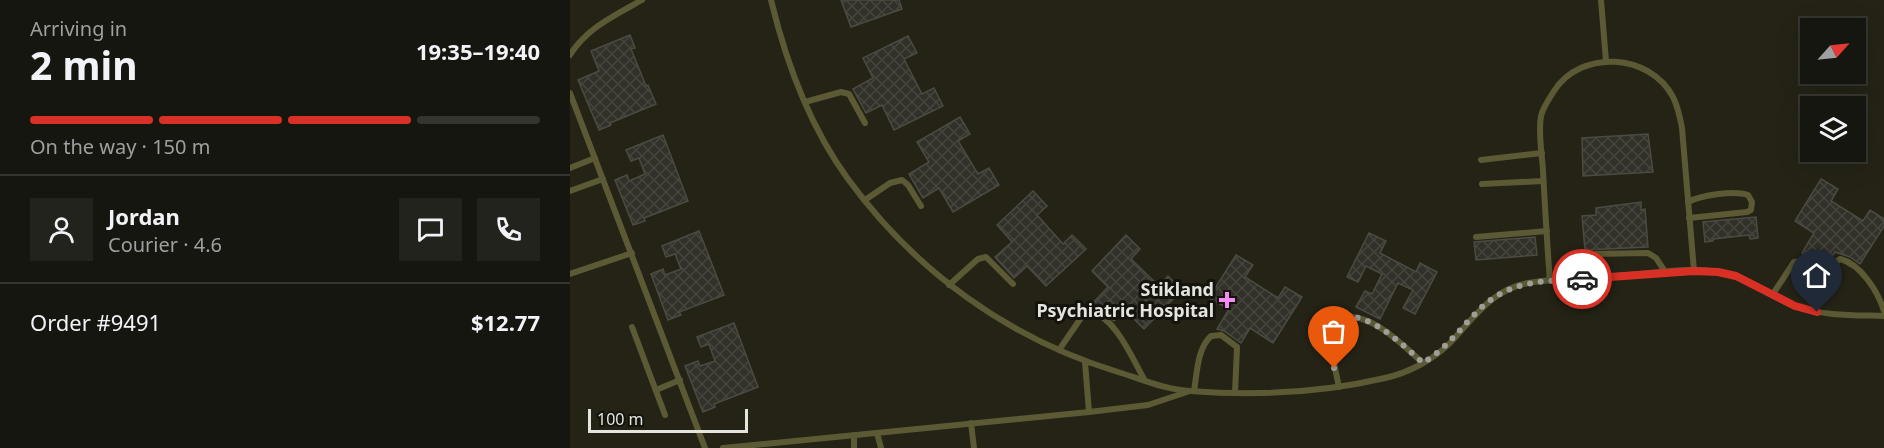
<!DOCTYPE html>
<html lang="en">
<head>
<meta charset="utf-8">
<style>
  :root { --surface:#161610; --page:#23231e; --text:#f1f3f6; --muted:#9e9f9f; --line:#353530; --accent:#d93025 }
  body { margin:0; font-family:"Noto Sans",sans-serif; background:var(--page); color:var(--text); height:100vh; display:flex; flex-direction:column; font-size:22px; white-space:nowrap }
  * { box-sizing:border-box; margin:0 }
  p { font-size:20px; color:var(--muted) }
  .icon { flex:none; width:33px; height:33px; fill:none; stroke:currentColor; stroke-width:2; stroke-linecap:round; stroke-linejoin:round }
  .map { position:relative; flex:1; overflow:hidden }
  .details { display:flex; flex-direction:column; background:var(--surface); width:570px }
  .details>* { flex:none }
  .needle { width:39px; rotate:63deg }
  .tools { position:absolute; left:1230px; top:18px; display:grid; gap:12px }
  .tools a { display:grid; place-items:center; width:66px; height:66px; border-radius:0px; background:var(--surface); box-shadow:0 6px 24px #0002,0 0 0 2px var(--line); font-size:30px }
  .scale { position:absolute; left:18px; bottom:15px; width:160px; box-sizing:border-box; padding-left:6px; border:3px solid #e5e5e0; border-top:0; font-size:16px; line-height:21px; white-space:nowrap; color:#e5e5e0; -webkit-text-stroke:4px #14140d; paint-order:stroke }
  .pin { position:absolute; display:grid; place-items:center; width:51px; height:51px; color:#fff; margin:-62px -26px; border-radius:50% 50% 50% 0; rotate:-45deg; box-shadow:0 0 6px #0007 }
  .pin .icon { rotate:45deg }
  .courier { position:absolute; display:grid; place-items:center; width:60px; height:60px; margin:-30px; border:4px solid #d93025; border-radius:50%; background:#fff; color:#222; box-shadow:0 2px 8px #0007 }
  .summary em { font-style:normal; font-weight:700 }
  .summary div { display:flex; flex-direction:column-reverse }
  .summary { display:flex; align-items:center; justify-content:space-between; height:102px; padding:0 30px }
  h1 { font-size:39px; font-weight:700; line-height:45px }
  .bar { display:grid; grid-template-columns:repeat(4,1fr); gap:9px 6px; align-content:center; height:72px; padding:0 30px }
  .bar i { height:8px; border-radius:4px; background:var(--line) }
  .bar .active { background:var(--accent) }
  .bar p { grid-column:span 4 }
  .line { display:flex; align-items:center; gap:15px; padding:0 30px; border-top:2px solid var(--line) }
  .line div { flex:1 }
  .round { display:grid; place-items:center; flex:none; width:63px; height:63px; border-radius:0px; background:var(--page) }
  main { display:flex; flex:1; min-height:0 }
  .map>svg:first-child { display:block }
  .built { fill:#242316; fill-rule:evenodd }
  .building { fill:url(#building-cross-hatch); stroke:#4b4b43; stroke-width:1.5 }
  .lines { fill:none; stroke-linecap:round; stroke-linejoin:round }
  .lane { stroke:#5b5a35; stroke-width:6 }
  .done { stroke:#9f9f99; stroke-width:6; stroke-dasharray:0 10.8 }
  .route { stroke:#d93025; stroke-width:8 }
  .poi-dot { fill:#f28af3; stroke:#14140d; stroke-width:2 }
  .labels { text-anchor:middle; stroke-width:6; stroke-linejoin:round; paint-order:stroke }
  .poi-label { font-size:18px; font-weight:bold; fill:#e5e5e0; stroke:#14140d; text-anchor:end }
</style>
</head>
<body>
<main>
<section class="details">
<div class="summary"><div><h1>2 min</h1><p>Arriving in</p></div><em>19:35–19:40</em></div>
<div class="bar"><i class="active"></i><i class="active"></i><i class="active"></i><i></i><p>On the way · 150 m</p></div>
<div class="line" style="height:108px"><a class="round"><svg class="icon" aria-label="person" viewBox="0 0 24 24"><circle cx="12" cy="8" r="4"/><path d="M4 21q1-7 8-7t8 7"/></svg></a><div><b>Jordan</b><p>Courier · 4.6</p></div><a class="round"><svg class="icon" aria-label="chat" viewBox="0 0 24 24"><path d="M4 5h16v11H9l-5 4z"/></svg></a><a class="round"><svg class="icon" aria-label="phone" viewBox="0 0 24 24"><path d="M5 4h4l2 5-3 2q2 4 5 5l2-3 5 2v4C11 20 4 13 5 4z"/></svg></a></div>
<div class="line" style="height:78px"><div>Order #9491</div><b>$12.77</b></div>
</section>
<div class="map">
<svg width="1314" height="448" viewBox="0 0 1314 448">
  <defs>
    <pattern id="building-cross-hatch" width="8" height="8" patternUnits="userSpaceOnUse" patternTransform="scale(1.5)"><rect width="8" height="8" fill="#313129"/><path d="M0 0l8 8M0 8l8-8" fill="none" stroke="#45453e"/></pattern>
  </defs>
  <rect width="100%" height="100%" fill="#1d1d16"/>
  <!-- built -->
  <path class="built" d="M0,0H1314V448H0ZM1240,28H1286V74H1240ZM1240,106H1286V152H1240Z"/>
  <!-- building -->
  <g class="building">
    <polygon points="271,0 329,0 332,9 281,27"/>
    <polygon points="60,35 65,48 61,49 76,86 78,85 86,104 40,123 41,125 29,130 8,80 29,71 21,51"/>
    <polygon points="338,36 347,53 334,59 352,94 364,88 373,106 324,130 312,105 296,113 283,89 303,78 293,58"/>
    <polygon points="390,117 400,134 388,141 408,174 419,168 429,185 383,212 369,188 353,198 339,174 359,162 347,142"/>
    <polygon points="1078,134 1083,172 1013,176 1012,138"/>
    <polygon points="93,135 118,201 74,218 75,221 63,225 45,180 57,175 59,181 75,174 69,158 61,161 56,150"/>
    <polygon points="1251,179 1268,189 1261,201 1293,221 1300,210 1314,219 1314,226 1290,264 1280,257 1265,252 1260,260 1254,265 1232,253 1244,233 1225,221"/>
    <polygon points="463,191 477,206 467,215 493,244 502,235 516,249 476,286 457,266 444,278 425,257 442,242 427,225"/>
    <polygon points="1071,202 1071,210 1075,209 1078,247 1015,250 1012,216 1026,215 1026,208"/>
    <polygon points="1186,217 1188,238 1180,239 1179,235 1143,239 1143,241 1135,242 1133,222"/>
    <polygon points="129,231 154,295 109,312 111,315 98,320 81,274 93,269 95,275 111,269 105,254 96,257 92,246"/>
    <polygon points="799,233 816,241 810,253 846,272 850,263 867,272 845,314 833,308 843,290 828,283 810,319 786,307 795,291 802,294 812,274 796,266 788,282 777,277"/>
    <polygon points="556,235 570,249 561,259 589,286 598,276 612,290 574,329 555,310 544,321 522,304 538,287 522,271"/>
    <polygon points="965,237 967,255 906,260 904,242"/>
    <polygon points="666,255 683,265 675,277 708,298 715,287 732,297 703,343 680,328 671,343 654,331 647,329 659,309 639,298"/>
    <polygon points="164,323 188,387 144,404 145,407 133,412 115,366 128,361 130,366 145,361 139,344 131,347 127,337"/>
  </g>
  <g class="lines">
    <!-- lane -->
    <g class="lane">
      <path d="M201,0C216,62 240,127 278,179C345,271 439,339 548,372C571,379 596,390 620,391C685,396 751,393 815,378C838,373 863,360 880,343C904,318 921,290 958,283C991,277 1026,278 1059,275C1089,273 1124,266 1153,273C1180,279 1202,298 1227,307C1255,316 1285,315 1314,316"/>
      <polyline points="1031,0 1036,61"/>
      <path d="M0,55C17,28 45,15 72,0"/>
      <polyline points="0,93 135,448"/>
      <polyline points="235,102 271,92 279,94 295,123"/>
      <polyline points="911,160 972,153"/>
      <polyline points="0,168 25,158"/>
      <polyline points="912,184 973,181"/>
      <polyline points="0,191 33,179"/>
      <polyline points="295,200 320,183 332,180 338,185 351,206"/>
      <path d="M1118,202C1131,195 1165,190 1178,195L1182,202L1181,210L1177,212L1119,218"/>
      <polyline points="906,237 977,231"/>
      <polyline points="0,274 62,253"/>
      <path d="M996,280C1004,267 1008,257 1023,254L1078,253L1086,258L1096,273"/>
      <path d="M980,281C977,244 975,207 973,171C972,153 968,133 971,116C973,107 979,99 984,91C1011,49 1080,53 1103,97C1108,107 1110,117 1112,128L1124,271"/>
      <polyline points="379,285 408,259 416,257 443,284"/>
      <path d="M1203,294L1224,262L1235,261L1254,271L1270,259C1291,264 1308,292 1314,311"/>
      <polyline points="62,327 95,415"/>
      <path d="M489,350L513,315L519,311C545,316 562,358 574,379"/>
      <polyline points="515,362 519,412"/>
      <path d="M769,387C764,365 755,331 779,317C805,316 835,347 853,363"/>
      <polyline points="86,390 110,380"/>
      <path d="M624,391C627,374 627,349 641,336L651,335L667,347L665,393"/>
      <polyline points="401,423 404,448"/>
      <polyline points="307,433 311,448"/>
      <polyline points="153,448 519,412 578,405 617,392"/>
      <polyline points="284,448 284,435"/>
    </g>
  </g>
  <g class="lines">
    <!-- done -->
    <path class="done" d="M764,368C761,351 763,327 779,317C804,316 835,347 853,363C875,349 885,335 903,316C934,281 969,281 1012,279"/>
    <!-- route -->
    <polyline class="route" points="1012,279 1124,271 1148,272 1166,276 1225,306 1247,312"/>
  </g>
  <!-- markers -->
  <path class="poi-dot" d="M654 291h6v6h6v6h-6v6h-6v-6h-6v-6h6z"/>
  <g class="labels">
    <!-- poi labels -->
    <g class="poi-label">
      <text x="644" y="296">Stikland<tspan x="644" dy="21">Psychiatric Hospital</tspan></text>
    </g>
  </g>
</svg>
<div class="tools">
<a><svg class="needle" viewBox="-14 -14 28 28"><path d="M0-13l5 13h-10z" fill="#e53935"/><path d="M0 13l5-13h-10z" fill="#9e9f9f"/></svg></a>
<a><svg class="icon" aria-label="layers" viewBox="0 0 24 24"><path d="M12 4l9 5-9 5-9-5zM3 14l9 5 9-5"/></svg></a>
</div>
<div class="scale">100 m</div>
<div class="pin" style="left:764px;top:368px;background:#ea580c"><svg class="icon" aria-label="bag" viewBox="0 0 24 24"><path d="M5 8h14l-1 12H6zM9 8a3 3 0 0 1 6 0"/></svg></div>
<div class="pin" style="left:1247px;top:312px;background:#1f2937"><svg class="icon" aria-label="home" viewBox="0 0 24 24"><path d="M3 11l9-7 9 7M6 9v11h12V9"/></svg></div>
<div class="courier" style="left:1012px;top:279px"><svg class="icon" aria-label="car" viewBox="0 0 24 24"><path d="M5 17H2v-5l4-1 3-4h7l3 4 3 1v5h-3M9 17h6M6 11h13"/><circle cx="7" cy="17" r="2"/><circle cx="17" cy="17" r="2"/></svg></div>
</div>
</main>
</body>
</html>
